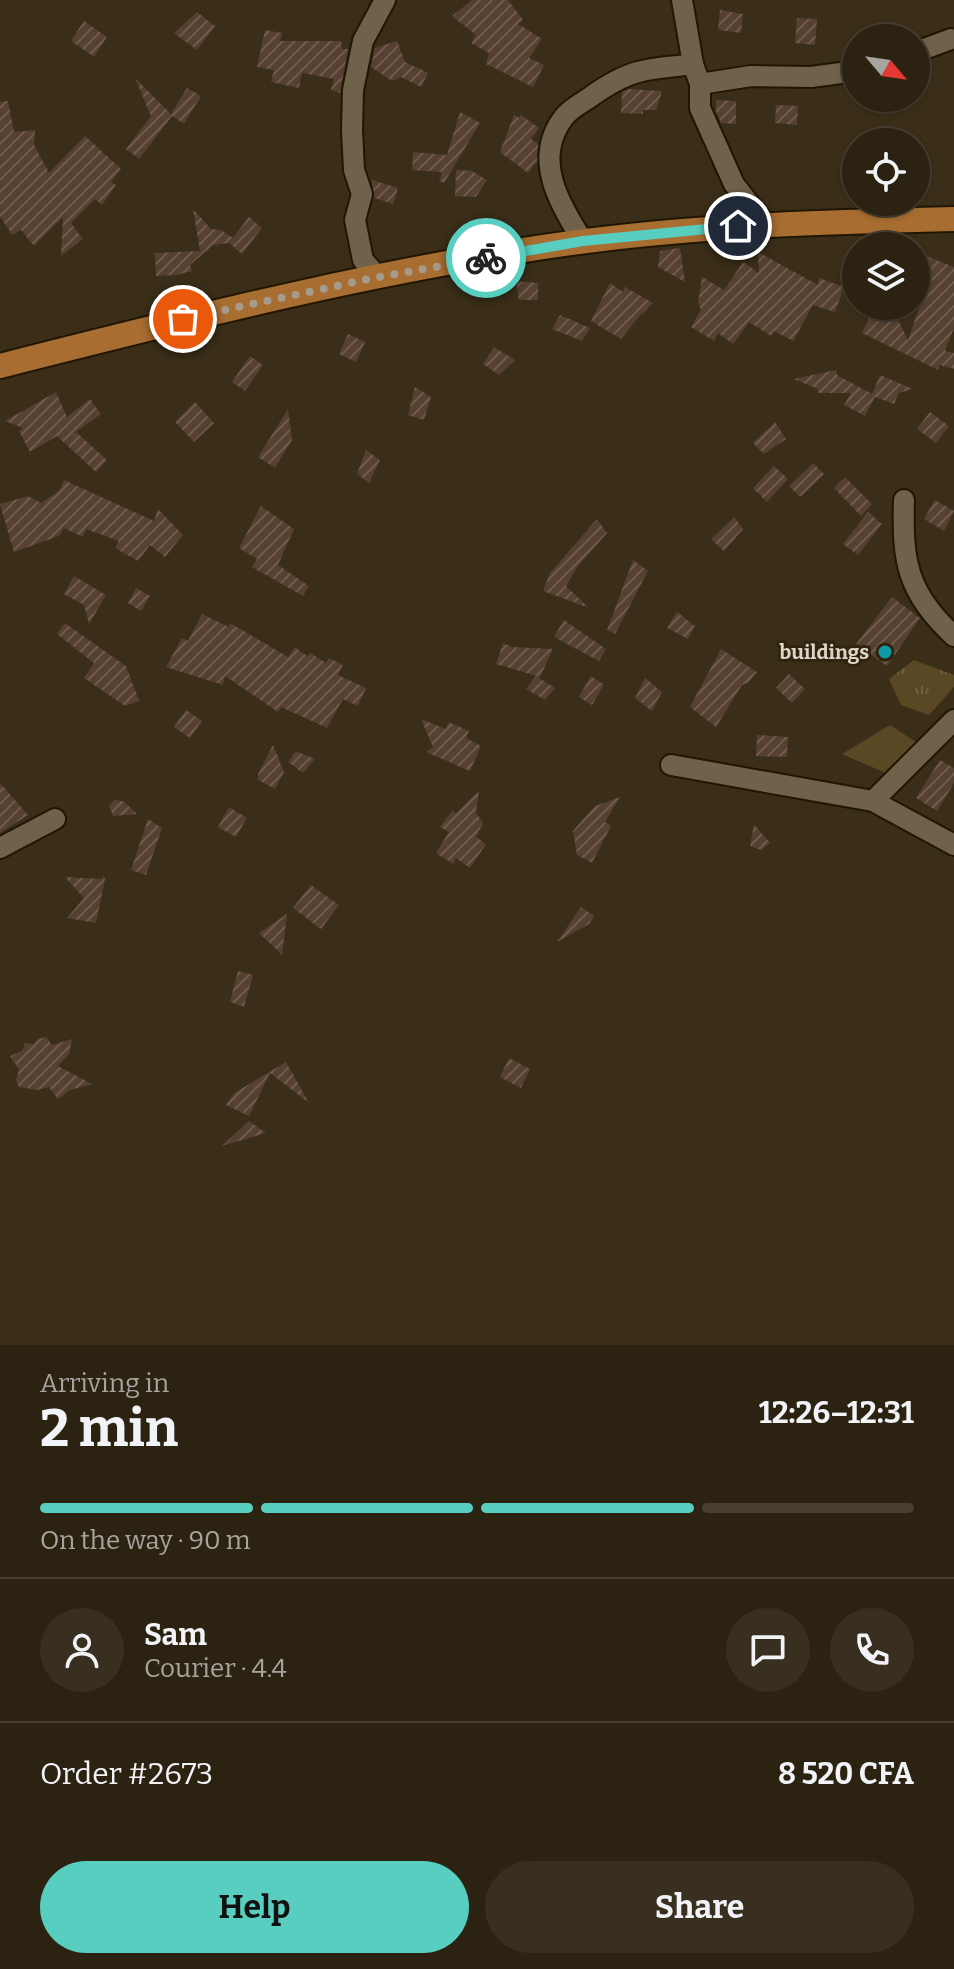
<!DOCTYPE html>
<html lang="en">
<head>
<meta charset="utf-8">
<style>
  :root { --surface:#2c2212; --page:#382f20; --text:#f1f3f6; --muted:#a6a49f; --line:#483f32; --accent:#58cec0 }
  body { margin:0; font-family:Bitter,serif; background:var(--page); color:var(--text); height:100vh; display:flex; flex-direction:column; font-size:30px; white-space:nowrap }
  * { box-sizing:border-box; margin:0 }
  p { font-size:26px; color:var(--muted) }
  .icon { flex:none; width:44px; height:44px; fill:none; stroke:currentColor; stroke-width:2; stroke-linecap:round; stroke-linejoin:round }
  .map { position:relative; height:1345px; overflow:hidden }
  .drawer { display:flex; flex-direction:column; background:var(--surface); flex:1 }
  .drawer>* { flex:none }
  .needle { width:52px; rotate:119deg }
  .fabs { position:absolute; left:842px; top:24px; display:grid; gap:16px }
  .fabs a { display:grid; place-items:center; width:88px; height:88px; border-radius:50%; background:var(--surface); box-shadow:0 2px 6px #0004,0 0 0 2px var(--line); font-size:40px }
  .pin { position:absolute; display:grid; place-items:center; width:68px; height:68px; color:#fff; margin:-34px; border:4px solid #fff; border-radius:50%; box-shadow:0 2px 8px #0007 }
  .courier { position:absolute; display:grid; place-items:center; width:80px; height:80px; margin:-40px; border:6px solid #58cec0; border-radius:50%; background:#fff; color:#222; box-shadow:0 2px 10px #0007 }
  .summary em { font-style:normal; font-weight:700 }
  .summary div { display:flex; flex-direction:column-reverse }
  .summary { display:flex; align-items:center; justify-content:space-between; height:136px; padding:0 40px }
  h1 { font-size:52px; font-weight:700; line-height:60px }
  .bar { display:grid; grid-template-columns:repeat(4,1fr); gap:12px 8px; align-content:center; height:96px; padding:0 40px }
  .bar i { height:10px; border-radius:6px; background:var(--line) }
  .bar .on { background:var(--accent) }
  .bar p { grid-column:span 4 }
  .line { display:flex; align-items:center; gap:20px; padding:0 40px; border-top:2px solid var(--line) }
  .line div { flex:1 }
  .round { display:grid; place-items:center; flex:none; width:84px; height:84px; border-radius:42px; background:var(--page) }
  .primary-button { display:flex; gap:16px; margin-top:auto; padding:16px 40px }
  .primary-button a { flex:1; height:92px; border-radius:48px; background:var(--accent); color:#111; font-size:32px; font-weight:700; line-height:92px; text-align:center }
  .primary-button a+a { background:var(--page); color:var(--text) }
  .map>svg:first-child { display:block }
  .grass { fill:#5a4723 }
  .park { fill:url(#park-tufts) }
  .building { fill:url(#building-hatch) }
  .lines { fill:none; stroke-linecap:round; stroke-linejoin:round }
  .minor-casing { stroke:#211602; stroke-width:24 }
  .major-casing { stroke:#211602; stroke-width:28 }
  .minor { stroke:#70624a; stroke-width:20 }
  .major { stroke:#a76d31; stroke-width:24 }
  .done { stroke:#a49b8a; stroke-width:8; stroke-dasharray:0 14.4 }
  .route { stroke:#58cec0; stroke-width:10 }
  .culture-dot { fill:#0f9aa8; stroke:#30240e; stroke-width:3 }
  .labels { text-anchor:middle; stroke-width:6; stroke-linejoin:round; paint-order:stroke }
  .poi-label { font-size:20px; font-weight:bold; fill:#ddd5c8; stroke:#30240e; text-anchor:end }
</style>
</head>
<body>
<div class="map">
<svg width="954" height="1345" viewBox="0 0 954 1345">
  <defs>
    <pattern id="park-tufts" width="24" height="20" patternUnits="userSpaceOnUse" patternTransform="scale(2)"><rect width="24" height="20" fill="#5a4723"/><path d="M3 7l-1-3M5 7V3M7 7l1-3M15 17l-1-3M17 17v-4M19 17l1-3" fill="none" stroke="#716141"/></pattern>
    <pattern id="building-hatch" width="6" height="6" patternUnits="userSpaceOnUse" patternTransform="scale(2)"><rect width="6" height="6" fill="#564031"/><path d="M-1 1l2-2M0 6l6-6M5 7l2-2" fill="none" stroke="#6e5b4d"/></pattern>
  </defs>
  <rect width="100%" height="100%" fill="#3a2e18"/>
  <!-- grass -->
  <polygon class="grass" points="890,725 922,746 888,774 842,754"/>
  <!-- park -->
  <polygon class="park" points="914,660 954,675 954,687 929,715 901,705 889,679"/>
  <!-- building -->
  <g class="building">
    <polygon points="472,0 508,0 523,20 518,24 542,39 529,58 544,65 533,87 486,64 489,53 471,43 476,35 452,16"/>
    <polygon points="720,10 743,14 741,33 718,30"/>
    <polygon points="197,12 215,26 197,50 174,33"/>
    <polygon points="797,18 817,19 815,45 795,43"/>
    <polygon points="84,21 107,37 94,57 71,41"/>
    <polygon points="265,30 282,33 280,41 341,41 342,49 348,49 340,93 331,90 334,79 302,73 299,88 271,82 274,70 257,67"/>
    <polygon points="397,41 405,62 428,73 421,87 401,77 392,81 371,67 375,48"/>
    <polygon points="135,78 171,114 187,88 201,96 184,124 172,116 139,159 126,149 151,116"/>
    <polygon points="628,89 662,91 656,110 643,110 643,114 621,113 622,92"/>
    <polygon points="716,100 736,101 736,124 721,123 716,111"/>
    <polygon points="8,101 14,132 35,130 34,145 49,173 85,136 121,169 111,182 116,185 102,205 95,199 71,223 83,239 61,256 63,217 34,246 21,230 12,235 0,216 0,102"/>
    <polygon points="776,105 798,106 797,125 775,123"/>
    <polygon points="460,112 480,123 444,183 439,181 442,172 412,170 413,152 447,155"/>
    <polygon points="514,115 520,118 521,115 539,128 531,139 538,144 537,161 528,173 500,152"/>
    <polygon points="456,170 472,171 487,180 476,197 455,196"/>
    <polygon points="372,180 398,188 393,204 374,198"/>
    <polygon points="193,209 211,229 221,230 233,238 249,217 262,228 242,254 229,243 213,245 190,265 192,271 177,275 156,276 155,253 200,251"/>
    <polygon points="680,248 685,282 658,267 660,251"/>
    <polygon points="758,252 818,285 819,278 844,287 835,312 813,305 793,341 774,331 771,336 749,322 733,344 718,333 714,341 691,327 701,310 698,302 702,277 724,290 743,262 759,273"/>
    <polygon points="916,252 954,267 954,328 945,351 954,353 954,369 940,365 938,370 862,333 875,306 891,306 908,340 927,285 916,280"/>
    <polygon points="516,281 538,283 538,300 519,300"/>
    <polygon points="610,283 623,292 625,287 653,303 642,315 641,314 621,339 591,321"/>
    <polygon points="560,315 590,328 582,341 552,329"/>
    <polygon points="348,334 365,342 356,362 339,354"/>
    <polygon points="494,347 515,360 499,375 483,364"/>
    <polygon points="250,356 263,365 245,391 232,382"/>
    <polygon points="836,370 837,375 872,394 880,375 913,389 899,393 894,404 875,397 865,416 844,405 851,393 818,393 818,389 794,379"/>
    <polygon points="415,387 431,397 424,420 408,415"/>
    <polygon points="56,392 67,417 90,399 101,414 76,432 107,460 96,472 57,436 30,452 19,431 23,428 5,421"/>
    <polygon points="195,402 214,423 194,442 175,422"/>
    <polygon points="288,409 292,440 275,468 258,457"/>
    <polygon points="930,412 949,426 936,443 917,429"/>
    <polygon points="775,422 786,439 764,454 753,443"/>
    <polygon points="366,450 380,460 369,483 357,474"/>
    <polygon points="813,463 824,474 800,497 789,486"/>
    <polygon points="774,466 788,479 767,502 753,488"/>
    <polygon points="845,477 872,504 861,516 834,488"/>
    <polygon points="64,480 154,521 158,509 183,535 165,557 150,545 138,561 115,548 119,541 86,529 83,537 64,528 59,536 14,552 0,504 28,496 41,503 59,491"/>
    <polygon points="935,500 954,511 944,531 924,519"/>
    <polygon points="261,506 294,529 278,565 309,586 303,596 252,567 257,559 239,548"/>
    <polygon points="868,512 882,524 858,555 843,544"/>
    <polygon points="734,517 743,529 724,551 711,539"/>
    <polygon points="597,519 607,533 578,566 566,586 589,608 543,591 550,573"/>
    <polygon points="633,560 648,571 615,634 607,630"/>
    <polygon points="74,576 106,595 89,624 84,605 64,594"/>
    <polygon points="136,588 150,596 141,611 128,603"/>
    <polygon points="892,597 920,618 887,666 856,644"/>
    <polygon points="677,612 695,626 688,639 667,628"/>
    <polygon points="202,614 229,627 230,623 288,657 295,647 307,656 310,653 326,663 329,658 343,665 338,675 366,688 358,706 343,699 327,728 281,707 278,712 225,676 223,685 166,667 182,638 188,641"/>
    <polygon points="564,620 606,649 599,661 554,637"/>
    <polygon points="65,623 126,666 139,701 125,706 84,678 94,663 57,634"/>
    <polygon points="503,643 512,647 553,649 540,677 496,664"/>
    <polygon points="721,649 757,672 749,682 742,685 716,727 690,707"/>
    <polygon points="789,674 805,689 792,703 776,688"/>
    <polygon points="536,676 555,688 545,700 526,689"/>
    <polygon points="591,676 604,685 592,705 579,697"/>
    <polygon points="645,678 662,692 652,711 635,698"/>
    <polygon points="186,710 202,721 190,738 174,727"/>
    <polygon points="421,719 446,729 449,722 469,731 466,738 481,746 470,771 426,752 433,747"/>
    <polygon points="757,735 788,737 787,757 756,756"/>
    <polygon points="273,745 284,772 275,789 258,780 258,774"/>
    <polygon points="296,751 315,759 303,773 288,762"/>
    <polygon points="940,760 954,768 954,783 937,811 916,798"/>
    <polygon points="0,783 28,815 0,833"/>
    <polygon points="479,791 476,813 483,823 476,837 486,844 470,868 456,858 453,864 436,853 449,832 440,827 452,811 456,813"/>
    <polygon points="620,797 605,822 611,826 592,863 577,855 573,831 595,806"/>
    <polygon points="114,800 123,801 137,814 113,816 109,806"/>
    <polygon points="229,807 247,818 236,837 218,827"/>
    <polygon points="148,819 162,828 146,875 131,870"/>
    <polygon points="754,824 770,843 761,850 750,846"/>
    <polygon points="104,876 105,879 96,923 67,918 84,898 65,877 101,879"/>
    <polygon points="311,885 339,905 321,929 293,908"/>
    <polygon points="581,907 594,916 589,924 557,942"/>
    <polygon points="287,914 282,955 259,933"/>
    <polygon points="238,971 253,975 244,1007 230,1002"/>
    <polygon points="46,1037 52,1045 72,1039 69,1054 58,1066 92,1084 70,1090 58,1099 49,1087 37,1090 19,1087 16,1080 19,1070 10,1056 22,1051 25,1043 33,1044 38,1039"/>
    <polygon points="509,1058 530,1069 521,1088 500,1077"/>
    <polygon points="286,1062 309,1103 270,1073 249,1116 226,1105 234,1093"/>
    <polygon points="249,1121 266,1133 222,1146"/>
  </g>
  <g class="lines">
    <!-- minor casing -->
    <g class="minor-casing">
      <g id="minor">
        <polyline points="682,0 693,64 700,84 700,108 734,184 764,223"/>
        <polyline points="916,52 951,39"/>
        <polyline points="700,84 751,76 811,77 856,71"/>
        <path d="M583,241C559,204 532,158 564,117C570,109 581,103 589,98C604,87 620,77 638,72C655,67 675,67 693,64"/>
        <polyline points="378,277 363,260 355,220 362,194 354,170 352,130 353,90 363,41 385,0"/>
        <path d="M904,500C902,561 907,593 954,636"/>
        <polyline points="671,765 873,801 954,845"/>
        <polyline points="873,801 954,720"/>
        <polyline points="0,848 55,819"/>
      </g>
    </g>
    <!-- major casing -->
    <g class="major-casing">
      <path id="major" d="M0,366C193,317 388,267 586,241C708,225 831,222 954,219"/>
    </g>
    <!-- minor -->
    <use href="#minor" class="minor"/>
    <!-- major -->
    <use href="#major" class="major"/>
  </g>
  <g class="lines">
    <!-- done -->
    <polyline class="done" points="183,319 378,277 486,258"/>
    <!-- route -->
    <polyline class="route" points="486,258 583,241 738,226"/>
  </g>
  <!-- markers -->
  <circle class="culture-dot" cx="885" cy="652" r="8"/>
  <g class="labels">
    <!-- poi labels -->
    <g class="poi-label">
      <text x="869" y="659">buildings</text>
    </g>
  </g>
</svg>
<div class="fabs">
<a><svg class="needle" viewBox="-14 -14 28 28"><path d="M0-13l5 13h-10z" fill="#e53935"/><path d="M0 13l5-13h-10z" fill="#a6a49f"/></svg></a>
<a><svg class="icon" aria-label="locate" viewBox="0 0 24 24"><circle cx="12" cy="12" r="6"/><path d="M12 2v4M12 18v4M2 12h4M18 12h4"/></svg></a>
<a><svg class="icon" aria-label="layers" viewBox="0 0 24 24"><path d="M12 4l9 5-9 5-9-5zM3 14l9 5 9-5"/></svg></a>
</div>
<div class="pin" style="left:183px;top:319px;background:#ea580c"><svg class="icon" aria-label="bag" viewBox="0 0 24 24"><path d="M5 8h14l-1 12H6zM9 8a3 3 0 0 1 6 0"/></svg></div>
<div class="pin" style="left:738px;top:226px;background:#1f2937"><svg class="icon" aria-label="home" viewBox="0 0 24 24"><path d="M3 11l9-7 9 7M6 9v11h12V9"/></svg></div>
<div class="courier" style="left:486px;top:258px"><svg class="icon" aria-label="bike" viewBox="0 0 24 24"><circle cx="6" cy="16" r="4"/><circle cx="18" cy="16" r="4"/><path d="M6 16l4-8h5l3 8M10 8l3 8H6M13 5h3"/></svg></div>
</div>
<section class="drawer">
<div class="summary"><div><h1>2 min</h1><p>Arriving in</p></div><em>12:26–12:31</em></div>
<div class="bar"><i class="on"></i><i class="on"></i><i class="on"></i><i></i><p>On the way · 90 m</p></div>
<div class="line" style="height:144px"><a class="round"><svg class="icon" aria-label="person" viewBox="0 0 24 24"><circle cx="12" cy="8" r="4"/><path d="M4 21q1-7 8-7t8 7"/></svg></a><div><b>Sam</b><p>Courier · 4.4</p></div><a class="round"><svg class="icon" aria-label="chat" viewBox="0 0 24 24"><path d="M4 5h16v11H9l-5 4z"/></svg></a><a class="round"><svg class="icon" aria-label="phone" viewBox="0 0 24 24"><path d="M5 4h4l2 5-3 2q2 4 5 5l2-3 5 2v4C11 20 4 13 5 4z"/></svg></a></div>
<div class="line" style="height:104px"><div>Order #2673</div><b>8 520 CFA</b></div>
<div class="primary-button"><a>Help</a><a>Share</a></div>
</section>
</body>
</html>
